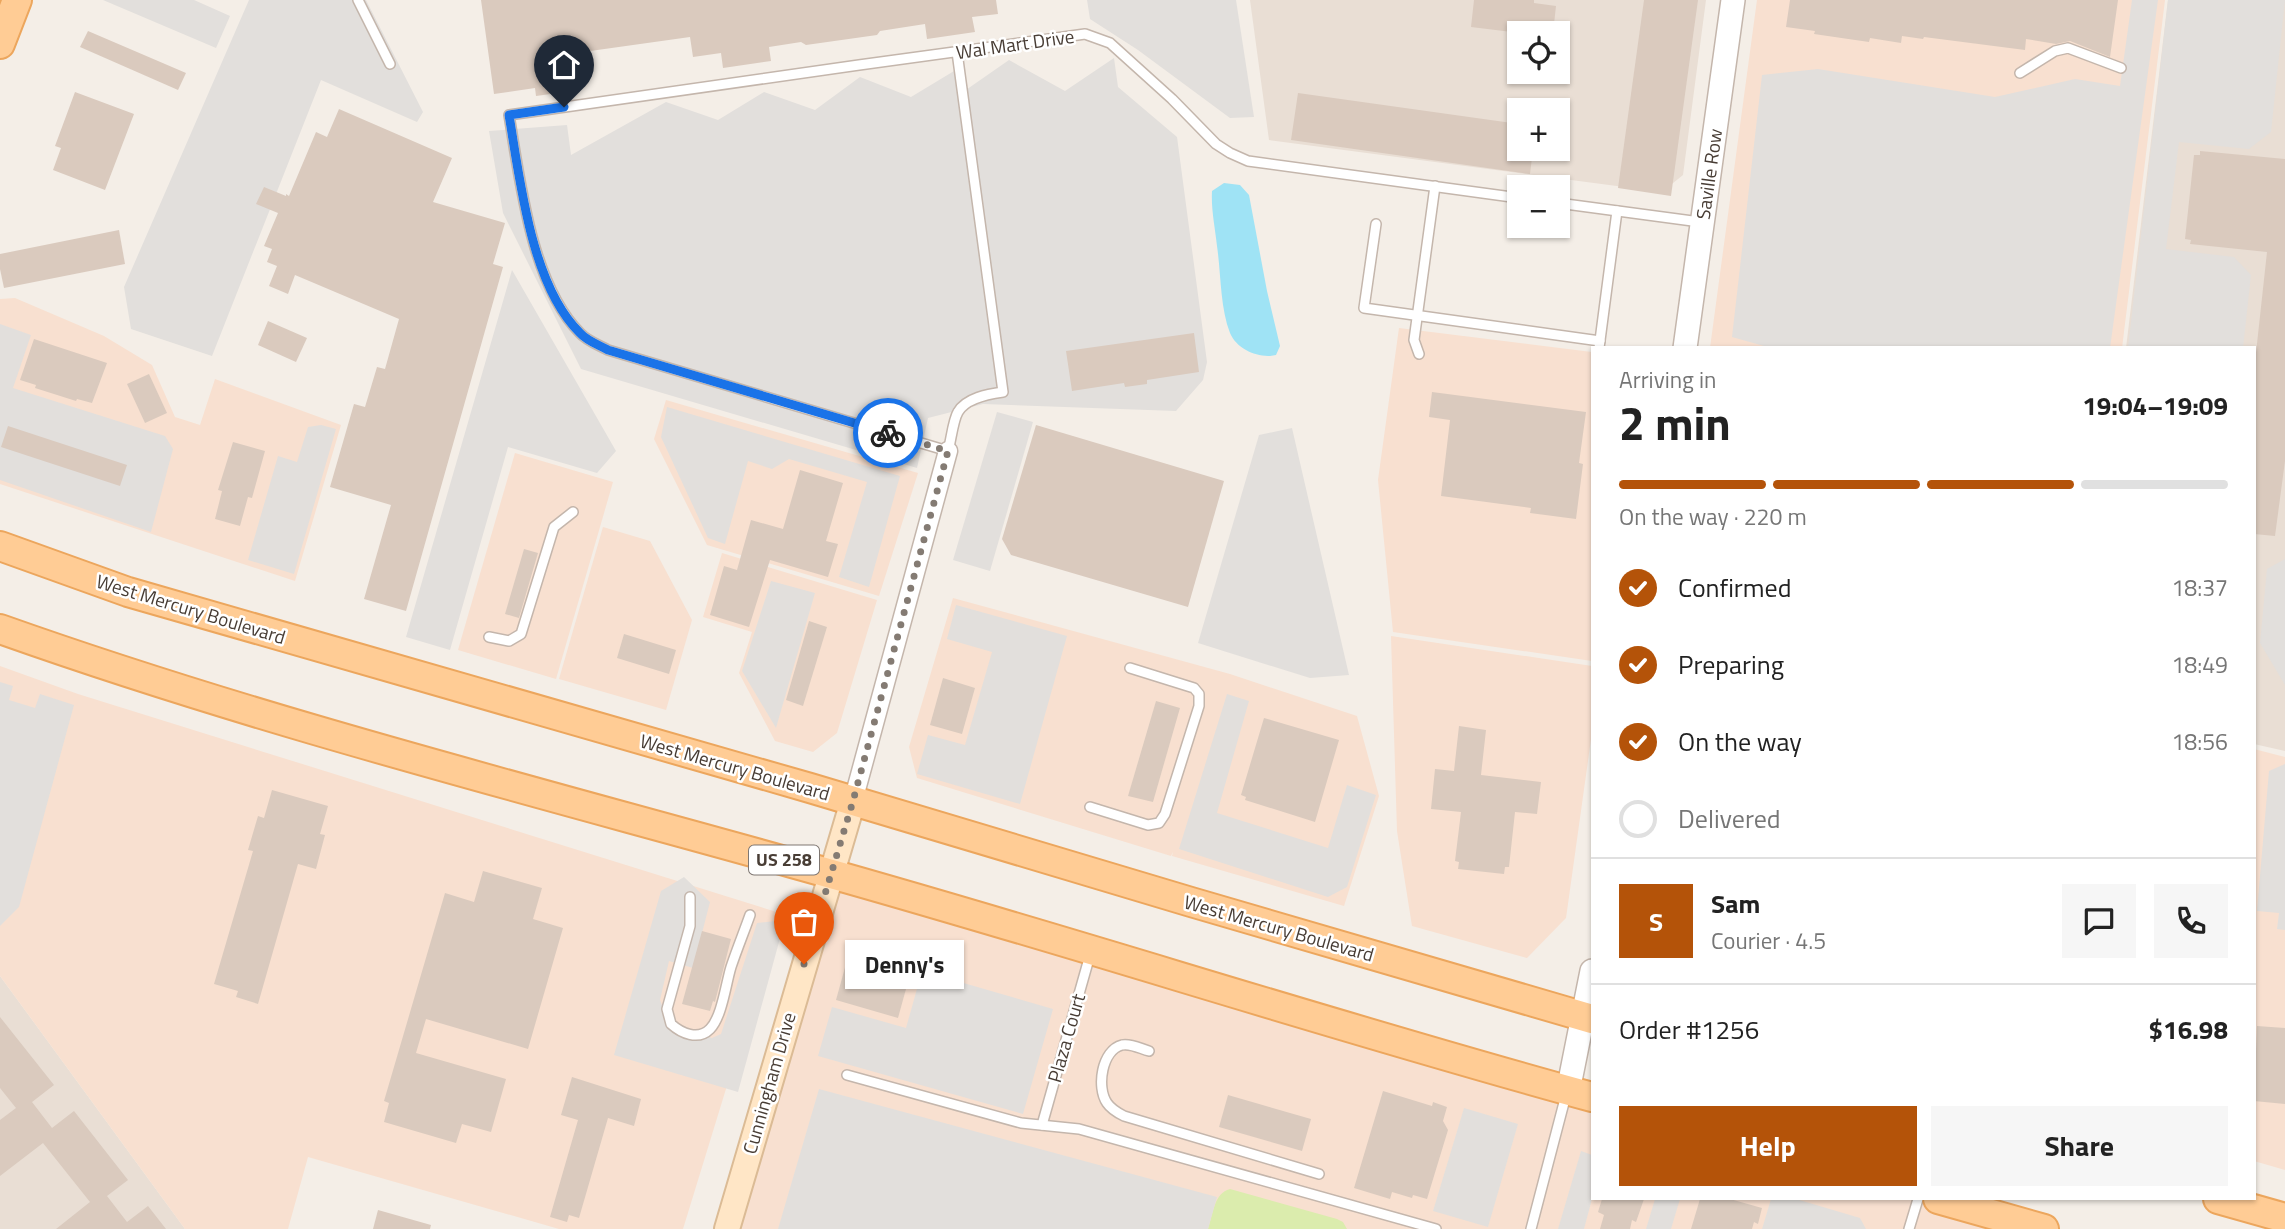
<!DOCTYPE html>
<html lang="en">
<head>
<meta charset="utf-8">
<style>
  :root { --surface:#fff; --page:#f6f6f6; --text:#222; --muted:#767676; --line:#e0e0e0; --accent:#b45309 }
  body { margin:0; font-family:"Titillium Web",sans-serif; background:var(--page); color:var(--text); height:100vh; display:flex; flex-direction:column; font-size:26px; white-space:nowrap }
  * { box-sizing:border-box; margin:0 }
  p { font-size:23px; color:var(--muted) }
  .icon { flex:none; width:38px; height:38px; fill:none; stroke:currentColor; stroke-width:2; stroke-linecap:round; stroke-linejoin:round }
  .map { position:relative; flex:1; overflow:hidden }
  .side { position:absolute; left:1591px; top:346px; width:665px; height:854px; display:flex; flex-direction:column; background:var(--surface); border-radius:0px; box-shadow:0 2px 5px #0004 }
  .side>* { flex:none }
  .fabs { position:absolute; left:1507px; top:21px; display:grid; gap:14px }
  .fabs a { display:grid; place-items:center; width:63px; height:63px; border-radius:0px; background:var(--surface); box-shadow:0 2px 5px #0004; font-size:35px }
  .pin { position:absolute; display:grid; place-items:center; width:60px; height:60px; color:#fff; margin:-72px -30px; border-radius:50% 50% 50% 0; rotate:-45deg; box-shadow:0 0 7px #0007 }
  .pin .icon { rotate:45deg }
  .courier { position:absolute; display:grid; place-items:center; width:70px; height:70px; margin:-35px; border:5px solid #1a73e8; border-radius:50%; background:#fff; color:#222; box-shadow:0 2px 9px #0007 }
  .bubble { position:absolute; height:49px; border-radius:0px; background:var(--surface); box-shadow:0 2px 5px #0004; font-size:23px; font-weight:700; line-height:49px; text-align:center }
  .head em { font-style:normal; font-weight:700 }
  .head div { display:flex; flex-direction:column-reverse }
  .head { display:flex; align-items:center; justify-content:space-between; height:119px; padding:0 28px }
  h1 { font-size:46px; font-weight:700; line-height:52px }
  .bar { display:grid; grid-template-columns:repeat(4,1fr); gap:10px 7px; align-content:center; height:84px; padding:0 28px }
  .bar i { height:9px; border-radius:5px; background:var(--line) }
  .bar .selected { background:var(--accent) }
  .bar p { grid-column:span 4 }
  .line { display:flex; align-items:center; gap:18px; padding:0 28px; border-top:2px solid var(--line) }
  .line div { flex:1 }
  .round { display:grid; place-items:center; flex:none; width:74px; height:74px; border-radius:0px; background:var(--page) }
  ol { padding:0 28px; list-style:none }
  li { display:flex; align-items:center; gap:21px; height:77px }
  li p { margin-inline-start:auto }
  li .icon { padding:7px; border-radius:50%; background:var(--accent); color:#fff; stroke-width:4 }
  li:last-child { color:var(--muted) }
  li i { width:38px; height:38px; border:4px solid var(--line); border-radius:50% }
  .action { display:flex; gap:14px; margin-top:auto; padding:14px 28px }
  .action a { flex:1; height:80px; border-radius:0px; background:var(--accent); color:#fff; font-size:28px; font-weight:700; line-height:80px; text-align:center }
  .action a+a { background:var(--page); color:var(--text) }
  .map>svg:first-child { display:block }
  .residential { fill:#e9ded4; fill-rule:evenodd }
  .commercial { fill:#f8e0d0 }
  .green { fill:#dbecad }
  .parking { fill:#e2dfdc }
  .water { fill:#9fe3f5 }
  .building { fill:#dacabe }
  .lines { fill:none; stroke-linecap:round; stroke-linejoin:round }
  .service-casing { stroke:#c4b6ac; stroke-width:12 }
  .minor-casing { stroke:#c4b6ac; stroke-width:21 }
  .tertiary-casing { stroke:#c4b6ac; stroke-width:26 }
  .secondary-casing { stroke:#dbbb95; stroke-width:28 }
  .primary-casing { stroke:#eca65d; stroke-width:32 }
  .service { stroke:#fff; stroke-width:9 }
  .minor { stroke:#fff; stroke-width:18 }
  .tertiary { stroke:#fff; stroke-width:23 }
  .secondary { stroke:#ffe6c6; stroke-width:24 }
  .primary { stroke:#ffcc95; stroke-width:28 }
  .done { stroke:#847b73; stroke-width:7; stroke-dasharray:0 12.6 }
  .route { stroke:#1a73e8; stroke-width:9 }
  .labels { text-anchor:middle; stroke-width:5; stroke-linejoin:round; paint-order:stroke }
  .shield { fill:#fff; stroke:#7f7772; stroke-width:2 }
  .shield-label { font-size:18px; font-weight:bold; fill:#483d35 }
  .street-label { font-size:19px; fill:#483d35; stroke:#fff }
</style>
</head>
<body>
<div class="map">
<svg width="2285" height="1229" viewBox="0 0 2285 1229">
  <rect width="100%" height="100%" fill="#f4eee7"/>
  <!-- residential -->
  <g class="residential">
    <path d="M1250,0H1706L1683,175L1662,192L1269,140ZM1519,33H1558V72H1519ZM1519,110H1558V149H1519Z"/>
    <polygon points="2168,0 2285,0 2285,751 2254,744 2254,348 2126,348"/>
    <polygon points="0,976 185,1229 0,1229"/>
  </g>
  <!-- commercial -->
  <g class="commercial">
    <polygon points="1757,0 2165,0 2122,348 1710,348"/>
    <polygon points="15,298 104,336 152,365 175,417 200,425 215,379 341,425 295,581 0,484 0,299"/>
    <polygon points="1399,328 1592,352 1592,661 1393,632 1378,480"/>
    <polygon points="666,400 918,473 879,596 707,545 654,439"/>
    <polygon points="515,453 613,482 556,679 458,650"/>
    <polygon points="603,527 650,541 692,620 666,710 559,679"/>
    <polygon points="722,553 877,600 837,733 813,752 775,741 739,673 752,632 703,617"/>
    <polygon points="953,598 1230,674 1357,716 1379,796 1344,906 1172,856 1173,852 1171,856 917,778 909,747"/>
    <polygon points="1391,636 1592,666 1592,732 1566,918 1527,958 1412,926 1397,831"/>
    <polygon points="0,666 78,694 780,913 683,1229 559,1229 308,1157 288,1229 185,1229 0,976"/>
    <polygon points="2254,749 2285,757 2285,1170 2254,1161"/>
    <polygon points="828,878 1592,1100 1592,1199 1942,1199 2049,1229 724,1229"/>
  </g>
  <!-- green -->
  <path class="green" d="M1230,1189L1337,1219L1343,1222L1347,1229H1208C1213,1214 1214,1193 1230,1189Z"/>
  <!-- parking -->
  <g class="parking">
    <polygon points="103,0 194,0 230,16 216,48"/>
    <polygon points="249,0 366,0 423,112 417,122 321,80 212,356 131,329 124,287"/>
    <polygon points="1087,0 1236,0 1254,117 1230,118 1138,50 1090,19"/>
    <polygon points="2132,0 2158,0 2110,348 1771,348 1732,337 1762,75 1818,69 1995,97 2075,79 2120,86"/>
    <polygon points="2168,0 2285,0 2271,132 2249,149 2179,142 2166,249 2234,257 2251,275 2243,348 2128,348"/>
    <polygon points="1114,58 1118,87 1177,137 1207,362 1203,380 1176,411 983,404 928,418 917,468 581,369 503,213 489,131 567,125 571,155 666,102 718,120 764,92 815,110 860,77 911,97 959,68 963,92 1009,60 1065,91"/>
    <polygon points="512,270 616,451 597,473 508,447 450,650 406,637"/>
    <polygon points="0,324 31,335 13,388 165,436 173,449 151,532 0,480"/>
    <polygon points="667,407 900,476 869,587 839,577 867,482 789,459 772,469 748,461 725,544 708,538 661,437"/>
    <polygon points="997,412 1033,422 990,571 953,560"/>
    <polygon points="321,425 336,429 294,574 248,560 278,456 297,462 308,427"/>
    <polygon points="1292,428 1349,675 1310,678 1198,643 1259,435"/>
    <polygon points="2285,559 2285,685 2260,643 2267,569"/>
    <polygon points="771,581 815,593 776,728 742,671"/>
    <polygon points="956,605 1067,636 1020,804 917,774 928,735 965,745 992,652 947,639"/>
    <polygon points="0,682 13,686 9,700 35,708 40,694 74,705 19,907 0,926"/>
    <polygon points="1227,694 1249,701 1217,813 1328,848 1347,785 1376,795 1347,887 1328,897 1179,849"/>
    <polygon points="2285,764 2285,930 2277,929 2279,913 2257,911 2269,771"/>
    <polygon points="684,877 710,902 693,968 669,961 660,1000 664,1011 675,1027 712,1038 721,1034 757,923 785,920 738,1092 614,1055 661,891"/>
    <polygon points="922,971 1053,1009 1023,1114 818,1056 832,1007 906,1028"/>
    <polygon points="819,1089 1217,1197 1208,1229 778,1229"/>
    <polygon points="1464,1108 1518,1124 1488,1227 1433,1211"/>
    <polygon points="1581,1151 1592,1155 1592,1199 1584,1229 1558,1229"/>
    <polygon points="1655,1199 1680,1199 1671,1229 1646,1229"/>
    <polygon points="1771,1199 1796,1199 1860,1218 1866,1229 1762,1229"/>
  </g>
  <!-- water -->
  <path class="water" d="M1224,183L1240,185L1249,195L1267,291L1280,346L1276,355C1260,359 1237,350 1230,333C1220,307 1221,273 1217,246C1215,227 1211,210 1212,191Z"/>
  <!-- building -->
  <g class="building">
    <polygon points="481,0 996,0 998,14 972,17 975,32 927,39 925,24 880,31 877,35 806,45 801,42 769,47 771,61 723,68 721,53 693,57 690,37 576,53 580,82 563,84 565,92 536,96 535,88 494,94"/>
    <polygon points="1474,0 1534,0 1534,3 1556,6 1553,33 1520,33 1471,27"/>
    <polygon points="1644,0 1698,0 1671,196 1618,188"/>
    <polygon points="1790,0 2118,0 2110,57 2070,41 2056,44 2026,39 2025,50 1924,37 1923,39 1902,36 1901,43 1870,38 1869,42 1814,34 1815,31 1786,27"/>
    <polygon points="88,31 186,73 178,90 80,47"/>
    <polygon points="75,92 134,114 105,190 53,170 61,148 55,146"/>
    <polygon points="1298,93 1519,124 1519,149 1533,149 1530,174 1291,140"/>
    <polygon points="339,109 452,158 433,202 505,223 493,264 503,267 406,611 364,599 391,505 330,487 354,404 365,407 377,367 385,369 399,319 295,275 288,294 269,286 277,266 267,262 272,249 264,246 278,213 256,204 264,187 286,196 286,194 289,196 316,132 327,137"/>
    <polygon points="2200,151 2285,159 2285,461 2275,536 2254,534 2254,371 2267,252 2190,244 2191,240 2185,239 2194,155 2200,155"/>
    <polygon points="119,230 125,264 4,288 0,269 0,254"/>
    <polygon points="268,321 307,338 296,362 258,345"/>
    <polygon points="1194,333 1199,372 1147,380 1147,384 1125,387 1124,383 1072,391 1066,351"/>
    <polygon points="34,339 107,363 92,403 77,399 76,401 35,388 36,385 20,380"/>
    <polygon points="149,374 167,413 145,423 127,384"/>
    <polygon points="1432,392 1586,412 1579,463 1583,464 1576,519 1530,513 1531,508 1441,496 1450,420 1429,417"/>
    <polygon points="1036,425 1224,481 1188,607 1011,555 1002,539"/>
    <polygon points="8,426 127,465 120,486 1,447"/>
    <polygon points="233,442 265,451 252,498 248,497 240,526 215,519 222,491 218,490"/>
    <polygon points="800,470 843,483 826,541 838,544 828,577 770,560 749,627 710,615 724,566 737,570 751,520 783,529"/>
    <polygon points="524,549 538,553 519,618 505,614"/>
    <polygon points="809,621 827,627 803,706 786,700"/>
    <polygon points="624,634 676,650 669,674 617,658"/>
    <polygon points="943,678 975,688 962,734 930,725"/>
    <polygon points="1156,701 1180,708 1153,802 1128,796"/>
    <polygon points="1264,718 1339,740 1315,822 1245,800 1246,797 1241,795"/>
    <polygon points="1459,726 1486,730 1481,775 1541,782 1537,814 1515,812 1509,867 1505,867 1504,874 1458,869 1459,862 1455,861 1461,812 1431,809 1435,769 1454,771"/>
    <polygon points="272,790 328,806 320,834 325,835 316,869 298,864 258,1004 236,997 238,991 214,984 253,851 248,850 258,816 264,818"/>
    <polygon points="483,871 542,888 533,919 563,928 528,1049 426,1019 416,1053 506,1079 491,1132 462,1124 456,1143 384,1122 389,1103 384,1101 445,893 474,902"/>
    <polygon points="702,931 731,939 716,998 715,1002 713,1001 710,1011 682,1004"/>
    <polygon points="852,942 914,960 898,1018 836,1000"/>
    <polygon points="0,1017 54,1085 32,1102 52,1128 74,1111 128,1180 107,1196 127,1222 148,1206 166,1229 56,1229 90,1202 43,1143 0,1176 0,1120 16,1108 0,1088"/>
    <polygon points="2257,1026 2285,1028 2285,1104 2254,1101"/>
    <polygon points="572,1077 641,1099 634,1126 608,1118 579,1218 569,1215 567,1222 550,1217 578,1120 561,1115"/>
    <polygon points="1383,1091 1432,1106 1433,1102 1447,1107 1443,1121 1448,1130 1427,1199 1413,1195 1412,1198 1392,1192 1390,1199 1354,1188"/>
    <polygon points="1228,1095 1311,1119 1302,1151 1219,1127"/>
    <polygon points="1602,1199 1644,1199 1636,1222 1632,1220 1630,1229 1600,1229 1604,1215 1598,1212"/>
    <polygon points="1700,1199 1730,1199 1762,1208 1758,1224 1754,1222 1752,1229 1691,1229"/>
    <polygon points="378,1210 431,1225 430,1229 373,1229"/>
  </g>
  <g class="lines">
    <!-- service casing -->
    <g class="service-casing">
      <g id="service">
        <polyline points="358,0 390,64"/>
        <path d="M957,52L1003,392C988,394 966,398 958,412C953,420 951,441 948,451L608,350C599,345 587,341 580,333C531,284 520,180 509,115L859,65L1085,34L1110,43L1172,99L1216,144L1230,153L1248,161L1519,198"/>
        <polyline points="2020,73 2055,51 2068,48 2121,68"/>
        <polyline points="1558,203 1700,222"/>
        <polyline points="1376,224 1364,308 1600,341"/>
        <polyline points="1599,348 1617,211"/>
        <polyline points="1419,354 1414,340 1435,186"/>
        <polyline points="489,637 509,641 521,634 554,527 573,512"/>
        <polyline points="1090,807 1148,825 1159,823 1165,814 1199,706 1199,694 1194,688 1130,668"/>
        <path d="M690,897V926L667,1009L671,1024C681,1033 698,1041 710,1029C722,1017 726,983 731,967C737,949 744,932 750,915"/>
        <path d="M1149,1051C1141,1049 1131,1043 1122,1045C1102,1050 1096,1087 1107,1103C1111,1109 1118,1113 1124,1116L1319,1174"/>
        <polyline points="847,1075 1021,1123 1079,1129 1436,1229"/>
        <polyline points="1042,1125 1090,955"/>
        <polyline points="1531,1229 1566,1095"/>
        <polyline points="1909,1229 1918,1199"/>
      </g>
    </g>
    <!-- minor casing -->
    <g class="minor-casing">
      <polyline id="minor" points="853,801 948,451"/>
    </g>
    <!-- tertiary casing -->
    <g class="tertiary-casing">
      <g id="tertiary">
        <polyline points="1685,348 1733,0"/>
        <polyline points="1568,1091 1592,971"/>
      </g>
    </g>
    <!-- secondary casing -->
    <g class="secondary-casing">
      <polyline id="secondary" points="727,1229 853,801"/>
    </g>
    <!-- primary casing -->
    <g class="primary-casing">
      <g id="primary">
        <polyline points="0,44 17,0"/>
        <polyline points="0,546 128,592 810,788 1191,902 1592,1019"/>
        <path d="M0,629C259,721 527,789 792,863C1060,937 1324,1024 1592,1097"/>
        <polyline points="1938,1199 2044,1229"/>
        <polyline points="2218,1199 2285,1218"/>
      </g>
    </g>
    <!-- service -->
    <use href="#service" class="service"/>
    <!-- minor -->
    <use href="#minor" class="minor"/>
    <!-- tertiary -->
    <use href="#tertiary" class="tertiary"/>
    <!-- secondary -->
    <use href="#secondary" class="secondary"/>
    <!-- primary -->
    <use href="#primary" class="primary"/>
  </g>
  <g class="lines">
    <!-- done -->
    <polyline class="done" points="804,964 853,801 948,451 888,433"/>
    <!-- route -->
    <path class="route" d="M564,107L509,115C520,180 531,285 580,333C587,341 599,345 608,350L888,433"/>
  </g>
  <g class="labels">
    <!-- shield labels -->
    <rect class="shield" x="749" y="845.5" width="70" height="29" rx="5"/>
    <g class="shield-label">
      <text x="784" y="866">US 258</text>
    </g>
    <!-- street labels -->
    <g class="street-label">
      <text transform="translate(1015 44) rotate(-8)" y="7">Wal Mart Drive</text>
      <text transform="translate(1709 174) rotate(-82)" y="7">Saville Row</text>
      <text transform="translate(191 609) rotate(17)" y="7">West Mercury Boulevard</text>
      <text transform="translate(735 767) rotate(16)" y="7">West Mercury Boulevard</text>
      <text transform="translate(1279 928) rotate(16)" y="7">West Mercury Boulevard</text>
      <text transform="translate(1066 1038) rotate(-74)" y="7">Plaza Court</text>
      <text transform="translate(769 1083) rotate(-74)" y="7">Cunningham Drive</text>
    </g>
  </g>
</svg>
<div class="fabs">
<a><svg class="icon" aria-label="locate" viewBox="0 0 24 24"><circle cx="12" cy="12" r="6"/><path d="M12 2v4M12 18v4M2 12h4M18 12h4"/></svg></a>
<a>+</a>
<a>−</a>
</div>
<div class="pin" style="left:804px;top:964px;background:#ea580c"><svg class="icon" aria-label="bag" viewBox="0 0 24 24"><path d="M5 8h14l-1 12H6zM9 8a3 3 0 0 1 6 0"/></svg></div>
<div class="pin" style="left:564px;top:107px;background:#1f2937"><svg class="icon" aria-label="home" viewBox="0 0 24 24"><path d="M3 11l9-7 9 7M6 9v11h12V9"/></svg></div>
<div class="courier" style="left:888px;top:433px"><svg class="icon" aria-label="bike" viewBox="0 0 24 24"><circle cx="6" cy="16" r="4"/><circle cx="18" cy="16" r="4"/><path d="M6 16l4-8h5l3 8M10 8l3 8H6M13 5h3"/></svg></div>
<div class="bubble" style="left:845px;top:940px;width:119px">Denny's</div>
<section class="side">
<div class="head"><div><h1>2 min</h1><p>Arriving in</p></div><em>19:04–19:09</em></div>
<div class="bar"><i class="selected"></i><i class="selected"></i><i class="selected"></i><i></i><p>On the way · 220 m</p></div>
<ol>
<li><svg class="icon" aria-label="check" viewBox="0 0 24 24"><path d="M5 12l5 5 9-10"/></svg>Confirmed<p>18:37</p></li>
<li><svg class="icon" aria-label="check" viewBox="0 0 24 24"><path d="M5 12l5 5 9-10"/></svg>Preparing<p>18:49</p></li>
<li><svg class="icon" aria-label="check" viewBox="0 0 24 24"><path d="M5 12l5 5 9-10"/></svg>On the way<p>18:56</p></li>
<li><i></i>Delivered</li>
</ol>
<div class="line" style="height:126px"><b class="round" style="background:var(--accent);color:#fff">S</b><div><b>Sam</b><p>Courier · 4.5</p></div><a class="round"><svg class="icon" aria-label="chat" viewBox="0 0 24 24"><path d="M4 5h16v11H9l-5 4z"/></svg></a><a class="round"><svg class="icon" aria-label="phone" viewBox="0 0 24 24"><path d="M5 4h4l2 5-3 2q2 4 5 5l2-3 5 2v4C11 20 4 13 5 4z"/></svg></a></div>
<div class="line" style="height:91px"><div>Order #1256</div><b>$16.98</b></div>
<div class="action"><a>Help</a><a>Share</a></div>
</section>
</div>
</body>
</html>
